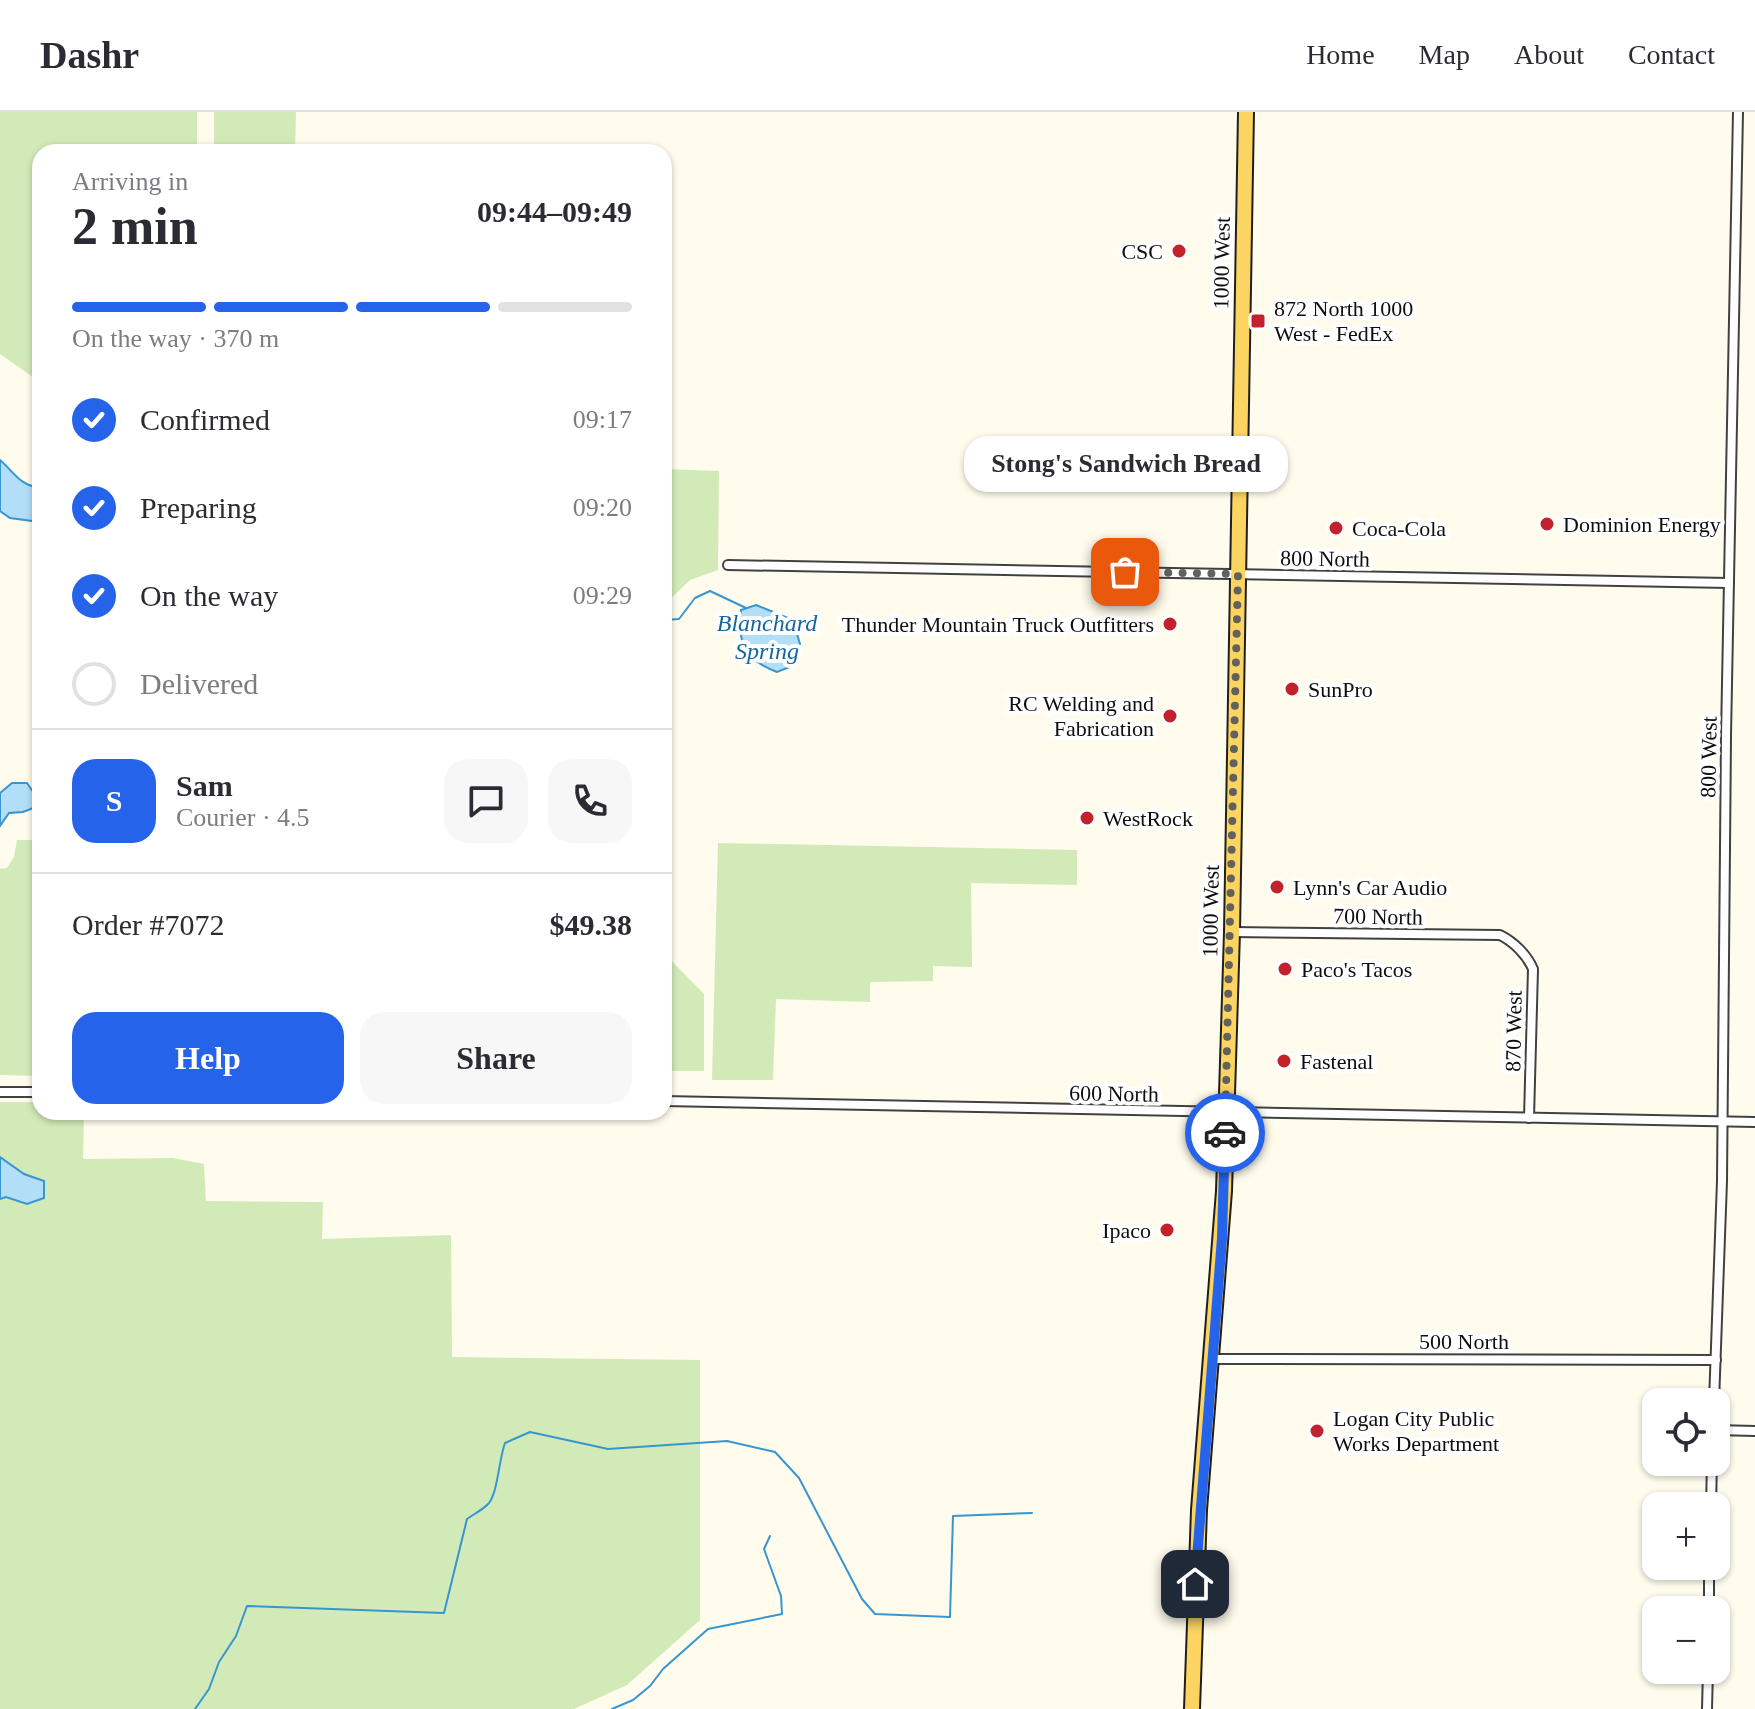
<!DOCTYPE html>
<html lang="en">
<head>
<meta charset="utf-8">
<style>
  :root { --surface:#fff; --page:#f7f7f7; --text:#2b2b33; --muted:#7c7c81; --line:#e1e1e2; --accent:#2563eb }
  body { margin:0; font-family:Georgia,serif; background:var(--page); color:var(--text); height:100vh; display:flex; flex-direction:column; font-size:30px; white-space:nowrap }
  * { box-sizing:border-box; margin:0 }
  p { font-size:26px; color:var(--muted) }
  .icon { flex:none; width:44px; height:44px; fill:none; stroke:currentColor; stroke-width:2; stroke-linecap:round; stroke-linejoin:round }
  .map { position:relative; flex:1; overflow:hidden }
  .drawer { position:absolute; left:32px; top:32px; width:640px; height:976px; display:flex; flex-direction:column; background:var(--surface); border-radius:24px; box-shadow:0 2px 6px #0004 }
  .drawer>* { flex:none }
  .fabs { position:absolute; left:1642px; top:1276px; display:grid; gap:16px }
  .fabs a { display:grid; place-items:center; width:88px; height:88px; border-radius:16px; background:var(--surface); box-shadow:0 2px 6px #0004; font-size:40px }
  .pin { position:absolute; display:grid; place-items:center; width:68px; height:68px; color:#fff; margin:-34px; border-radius:16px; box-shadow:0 4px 12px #0006 }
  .courier { position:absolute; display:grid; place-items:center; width:80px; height:80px; margin:-40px; border:6px solid #2563eb; border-radius:50%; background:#fff; color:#222; box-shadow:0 2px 10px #0007 }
  .bubble { position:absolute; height:56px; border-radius:24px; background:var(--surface); box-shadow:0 2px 6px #0004; font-size:26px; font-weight:700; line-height:56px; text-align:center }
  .headline em { font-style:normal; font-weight:700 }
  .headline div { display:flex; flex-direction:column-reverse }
  .headline { display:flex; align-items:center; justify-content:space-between; height:136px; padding:0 40px }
  h1 { font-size:52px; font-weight:700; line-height:60px }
  .bar { display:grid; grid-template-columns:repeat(4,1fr); gap:12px 8px; align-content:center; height:96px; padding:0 40px }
  .bar i { height:10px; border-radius:6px; background:var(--line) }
  .bar .selected { background:var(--accent) }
  .bar p { grid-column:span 4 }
  .line { display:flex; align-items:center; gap:20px; padding:0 40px; border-top:2px solid var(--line) }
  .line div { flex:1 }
  .round { display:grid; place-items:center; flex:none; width:84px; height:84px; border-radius:24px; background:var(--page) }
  ol { padding:0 40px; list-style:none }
  li { display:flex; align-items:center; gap:24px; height:88px }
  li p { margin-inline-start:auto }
  li .icon { padding:8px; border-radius:50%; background:var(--accent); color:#fff; stroke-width:4 }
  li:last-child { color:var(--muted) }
  li i { width:44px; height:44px; border:4px solid var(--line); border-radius:50% }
  .button { display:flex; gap:16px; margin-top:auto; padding:16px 40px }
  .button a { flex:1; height:92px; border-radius:24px; background:var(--accent); color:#fff; font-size:32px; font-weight:700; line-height:92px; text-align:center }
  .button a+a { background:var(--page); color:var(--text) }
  header { display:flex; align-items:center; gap:48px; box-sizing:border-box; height:112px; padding:0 40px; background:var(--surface); border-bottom:2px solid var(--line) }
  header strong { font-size:38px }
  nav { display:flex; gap:44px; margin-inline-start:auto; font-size:28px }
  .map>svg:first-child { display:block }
  .green { fill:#d2eab7 }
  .water { fill:#b2def7; stroke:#3795d0; stroke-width:2 }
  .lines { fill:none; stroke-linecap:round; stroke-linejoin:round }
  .stream { stroke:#3795d0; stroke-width:2 }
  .minor-casing { stroke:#414141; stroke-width:12 }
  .primary-casing { stroke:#1f1f1f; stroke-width:18 }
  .minor { stroke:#fff; stroke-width:8 }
  .primary { stroke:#fbd462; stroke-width:14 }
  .done { stroke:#62615c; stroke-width:8; stroke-dasharray:0 14.4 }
  .route { stroke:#2563eb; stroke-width:10 }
  .poi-dot { fill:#c1222c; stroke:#fff; stroke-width:3 }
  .labels { text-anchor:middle; stroke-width:8; stroke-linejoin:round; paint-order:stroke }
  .poi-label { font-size:22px; fill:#0e0e0e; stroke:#fff; text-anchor:start }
  .street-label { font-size:22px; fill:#0e0e0e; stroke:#fff }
  .water-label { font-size:24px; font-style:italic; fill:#1466a2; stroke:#fff }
</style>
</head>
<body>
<header>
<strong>Dashr</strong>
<nav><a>Home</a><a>Map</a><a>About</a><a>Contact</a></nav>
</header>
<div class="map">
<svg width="1755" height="1597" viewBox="0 0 1755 1597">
  <rect width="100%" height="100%" fill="#fffcee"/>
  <!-- green -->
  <g class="green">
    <polygon points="0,0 197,0 197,40 40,40 40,270 0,242"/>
    <polygon points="214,0 296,0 295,40 214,40"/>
    <polygon points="664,357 719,359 718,458 690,468 664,493"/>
    <polygon points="17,728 40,728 40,964 0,963 0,757 7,756 14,745"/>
    <polygon points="718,731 1077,738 1077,773 971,771 972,855 933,854 933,869 870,870 870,890 776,887 773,968 712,968"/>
    <polygon points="664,841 704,882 704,959 665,959 664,962"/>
    <polygon points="0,990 40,990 40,1000 84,1000 83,1047 173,1046 204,1052 206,1089 323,1090 322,1127 451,1123 452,1245 700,1248 700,1508 627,1573 574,1597 0,1597"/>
  </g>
  <!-- water -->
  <g class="water">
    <path d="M0,348C14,360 19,373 40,376V410L10,406L0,399Z"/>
    <path d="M756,493L793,508L800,532L795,553L777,560C745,548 737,532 741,498Z"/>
    <polygon points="12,671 27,671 36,684 36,695 23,700 9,701 0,714 0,681"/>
    <polygon points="0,1045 24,1062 44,1069 44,1086 27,1092 6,1085 0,1087"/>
  </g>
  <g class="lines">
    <!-- stream -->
    <g class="stream">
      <polyline points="664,508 679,507 695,486 710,479 746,496"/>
      <path d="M195,1597L209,1577L219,1550L236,1524L247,1494L444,1501L467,1407C474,1402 484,1397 489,1391C498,1379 499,1347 505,1331L530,1320L608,1337L727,1329L775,1340L799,1366L862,1487L875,1502L950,1505L953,1404L1032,1401"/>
      <polyline points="612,1597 633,1588 650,1574 663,1557 708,1517 782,1502 781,1484 764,1437 770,1424"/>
    </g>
    <!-- minor casing -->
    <g class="minor-casing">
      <g id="minor">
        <polyline points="728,453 1729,471"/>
        <path d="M1232,820L1500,823C1514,830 1527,843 1533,857L1529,1006"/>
        <polyline points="0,980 40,980"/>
        <polyline points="664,989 1755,1010"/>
        <polyline points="1212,1247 1716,1248"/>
        <polyline points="1714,1290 1722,1069 1726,624 1738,0"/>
        <polyline points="1716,1318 1755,1319"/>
        <polyline points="1711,1394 1712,1350"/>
        <polyline points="1709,1498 1709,1454"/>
        <polyline points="1707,1597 1708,1558"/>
      </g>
    </g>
    <!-- primary casing -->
    <g class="primary-casing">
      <polyline id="primary" points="1192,1597 1199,1398 1224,1079 1232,820 1246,0"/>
    </g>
    <!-- minor -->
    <use href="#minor" class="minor"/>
    <!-- primary -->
    <use href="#primary" class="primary"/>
  </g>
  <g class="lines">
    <!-- done -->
    <polyline class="done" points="1125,460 1238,462 1225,1021"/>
    <!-- route -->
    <polyline class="route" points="1195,1472 1222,1126 1225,1021"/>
  </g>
  <!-- markers -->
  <g class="poi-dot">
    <circle cx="1179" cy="139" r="8"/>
    <rect x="1250" y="201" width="16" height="16" rx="4"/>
    <circle cx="1547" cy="412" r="8"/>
    <circle cx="1336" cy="416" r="8"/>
    <circle cx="1170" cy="512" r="8"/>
    <circle cx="1292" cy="577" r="8"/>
    <circle cx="1170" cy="604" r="8"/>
    <circle cx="1087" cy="706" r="8"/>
    <circle cx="1277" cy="775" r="8"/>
    <circle cx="1285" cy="857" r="8"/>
    <circle cx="1284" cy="949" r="8"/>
    <circle cx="1167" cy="1118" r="8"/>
    <circle cx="1317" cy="1319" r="8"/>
  </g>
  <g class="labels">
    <!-- poi labels -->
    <g class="poi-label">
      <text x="1163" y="147" text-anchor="end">CSC</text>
      <text x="1274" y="204">872 North 1000<tspan x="1274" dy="25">West - FedEx</tspan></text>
      <text x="1563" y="420">Dominion Energy</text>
      <text x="1352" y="424">Coca-Cola</text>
      <text x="1154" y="520" text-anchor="end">Thunder Mountain Truck Outfitters</text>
      <text x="1308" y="585">SunPro</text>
      <text x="1154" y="599" text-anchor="end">RC Welding and<tspan x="1154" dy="25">Fabrication</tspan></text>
      <text x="1103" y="714">WestRock</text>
      <text x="1293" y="783">Lynn's Car Audio</text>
      <text x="1301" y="865">Paco's Tacos</text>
      <text x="1300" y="957">Fastenal</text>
      <text x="1151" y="1126" text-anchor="end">Ipaco</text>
      <text x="1333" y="1314">Logan City Public<tspan x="1333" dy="25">Works Department</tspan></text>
    </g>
    <!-- street labels -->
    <g class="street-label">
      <text transform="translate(1221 151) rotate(-89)" y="8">1000 West</text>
      <text transform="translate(1325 446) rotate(1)" y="8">800 North</text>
      <text transform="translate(1708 645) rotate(-89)" y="8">800 West</text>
      <text transform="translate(1210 799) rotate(-89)" y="8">1000 West</text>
      <text transform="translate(1378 804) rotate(1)" y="8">700 North</text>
      <text transform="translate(1513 919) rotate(-89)" y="8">870 West</text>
      <text transform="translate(1114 981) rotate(1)" y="8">600 North</text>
      <text x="1464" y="1237">500 North</text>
    </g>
    <!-- water labels -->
    <g class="water-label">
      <text x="767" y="519">Blanchard<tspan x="767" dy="28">Spring</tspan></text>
    </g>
  </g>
</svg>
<div class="fabs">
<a><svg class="icon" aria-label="locate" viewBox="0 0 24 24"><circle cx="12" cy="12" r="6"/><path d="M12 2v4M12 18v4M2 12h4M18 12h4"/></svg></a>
<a>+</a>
<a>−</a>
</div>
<div class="pin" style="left:1125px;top:460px;background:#ea580c"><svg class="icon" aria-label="bag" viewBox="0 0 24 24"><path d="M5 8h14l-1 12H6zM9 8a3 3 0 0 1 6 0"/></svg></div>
<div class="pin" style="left:1195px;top:1472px;background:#1f2937"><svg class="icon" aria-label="home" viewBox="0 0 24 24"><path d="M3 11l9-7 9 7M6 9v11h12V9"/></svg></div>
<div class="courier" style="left:1225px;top:1021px"><svg class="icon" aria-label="car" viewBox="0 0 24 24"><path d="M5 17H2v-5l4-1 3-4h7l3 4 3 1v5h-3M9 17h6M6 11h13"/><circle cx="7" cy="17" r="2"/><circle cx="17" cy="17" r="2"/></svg></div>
<div class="bubble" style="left:964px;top:324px;width:324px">Stong's Sandwich Bread</div>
<section class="drawer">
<div class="headline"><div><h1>2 min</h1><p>Arriving in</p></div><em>09:44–09:49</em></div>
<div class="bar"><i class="selected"></i><i class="selected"></i><i class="selected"></i><i></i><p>On the way · 370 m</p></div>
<ol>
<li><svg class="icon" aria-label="check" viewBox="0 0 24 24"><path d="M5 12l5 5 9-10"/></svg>Confirmed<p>09:17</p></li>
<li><svg class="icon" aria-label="check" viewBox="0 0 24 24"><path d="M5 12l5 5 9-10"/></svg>Preparing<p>09:20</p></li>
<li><svg class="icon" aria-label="check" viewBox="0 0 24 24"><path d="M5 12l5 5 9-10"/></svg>On the way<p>09:29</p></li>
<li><i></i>Delivered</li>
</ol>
<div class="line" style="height:144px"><b class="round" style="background:var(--accent);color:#fff">S</b><div><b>Sam</b><p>Courier · 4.5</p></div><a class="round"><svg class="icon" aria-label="chat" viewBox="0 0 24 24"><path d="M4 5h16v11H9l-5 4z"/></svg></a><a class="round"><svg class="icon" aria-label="phone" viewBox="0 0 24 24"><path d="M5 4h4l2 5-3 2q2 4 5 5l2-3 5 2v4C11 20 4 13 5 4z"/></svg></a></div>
<div class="line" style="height:104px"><div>Order #7072</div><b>$49.38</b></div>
<div class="button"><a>Help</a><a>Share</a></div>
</section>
</div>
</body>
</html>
